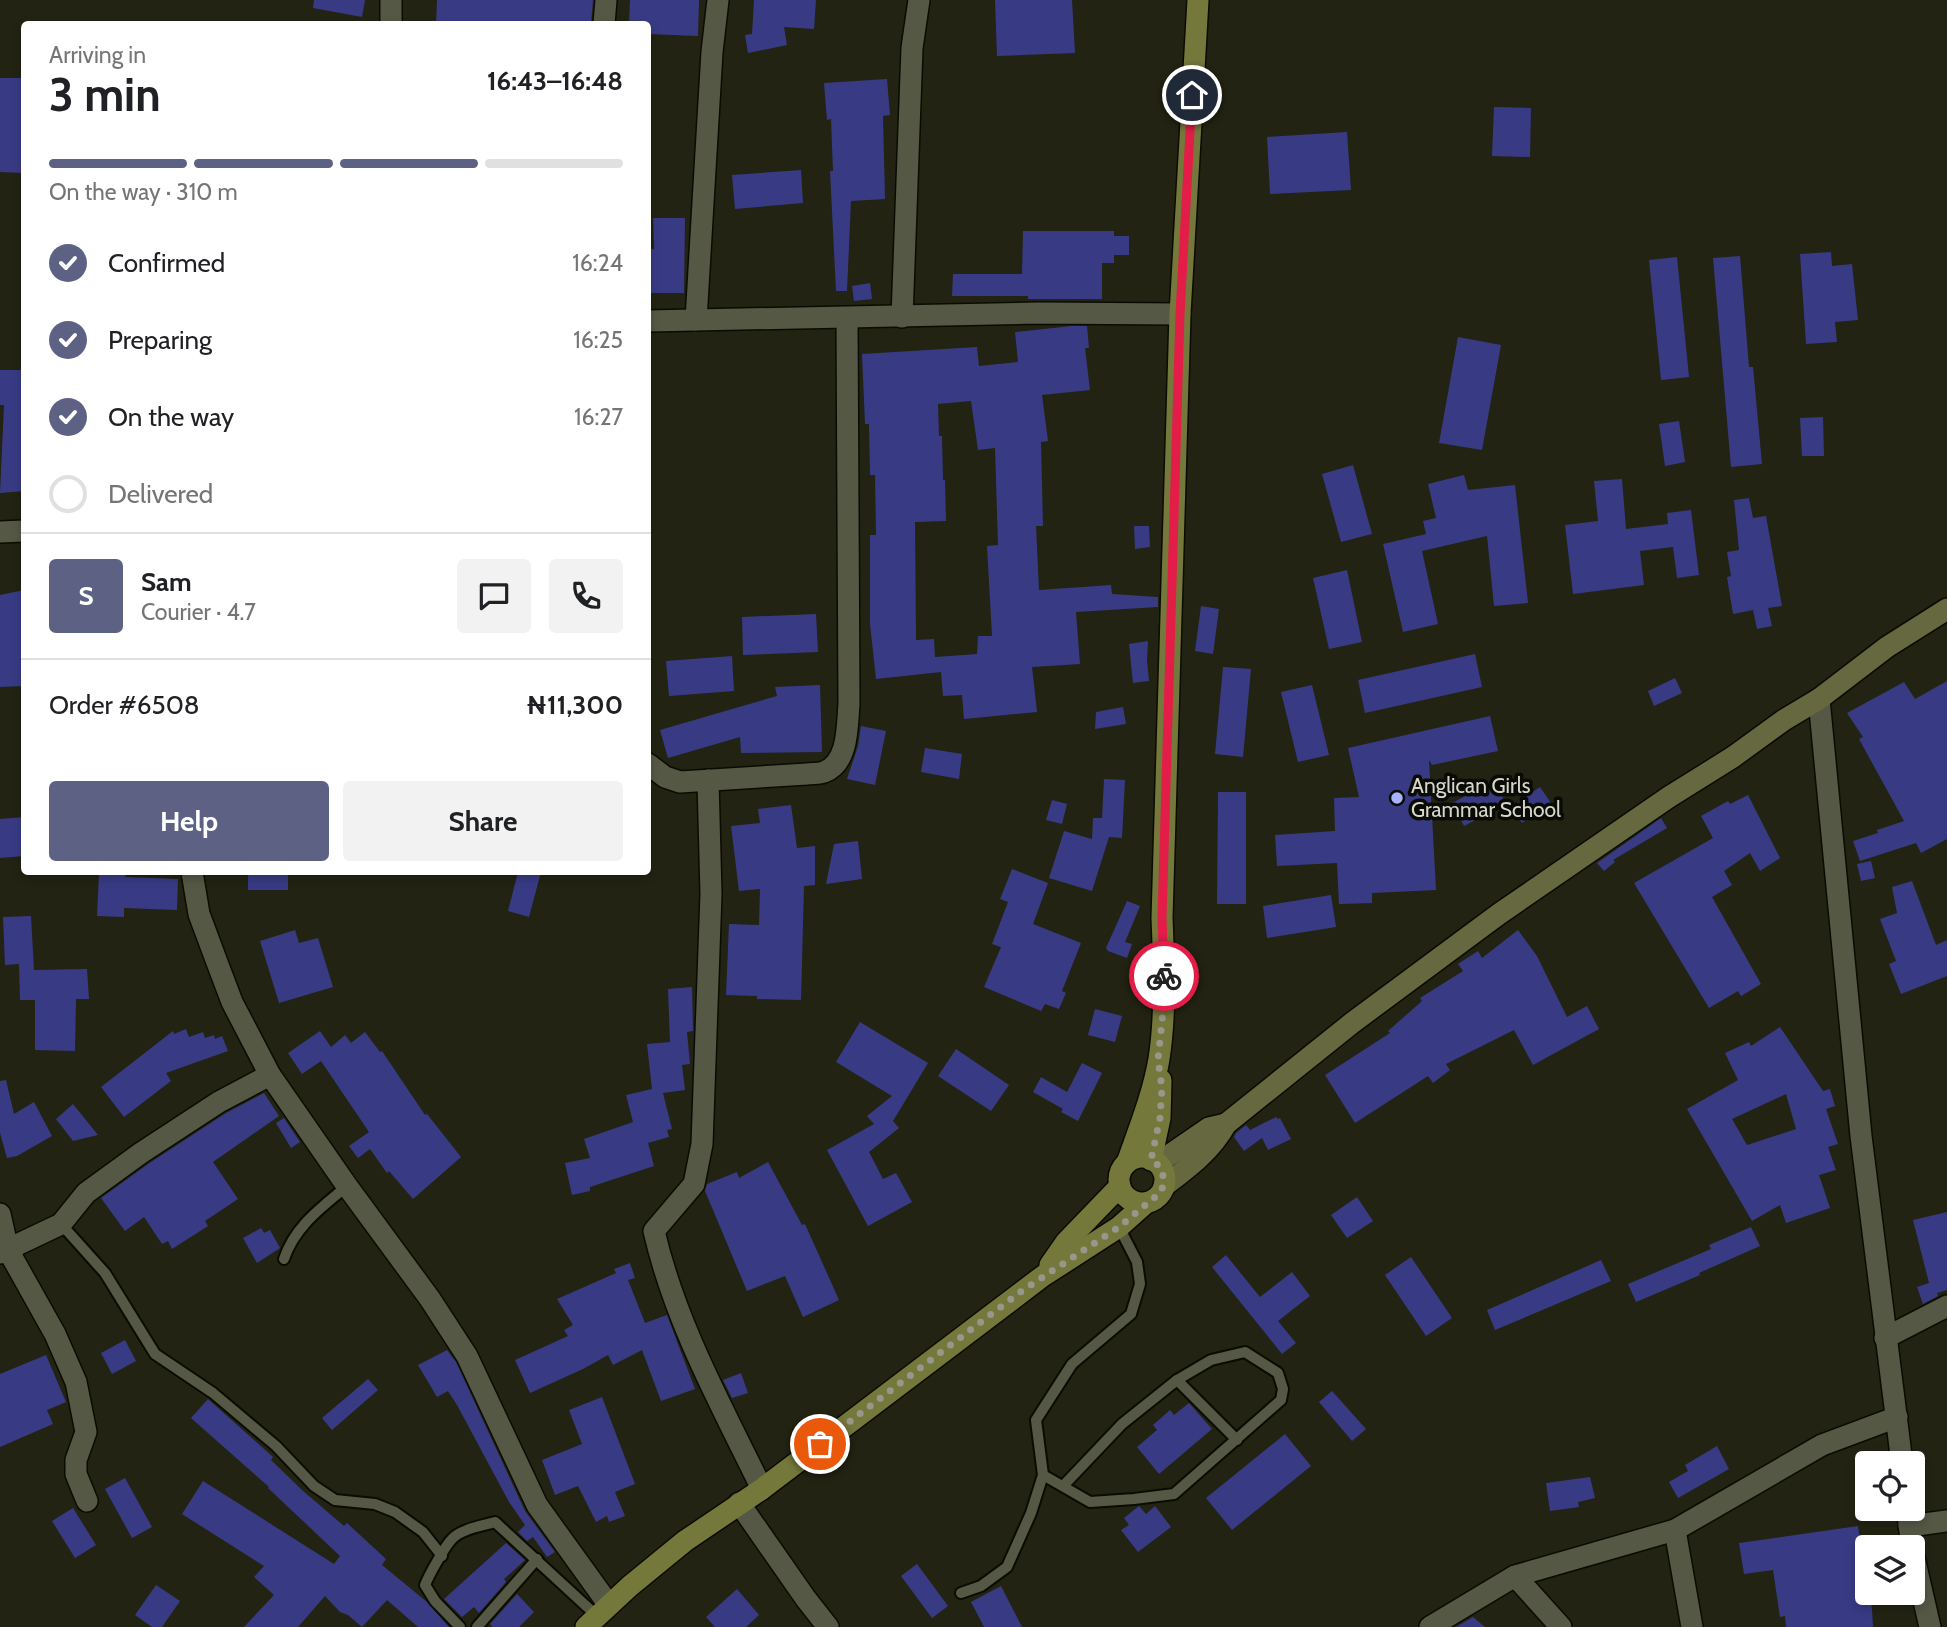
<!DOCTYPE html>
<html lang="en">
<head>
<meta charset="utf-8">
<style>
  :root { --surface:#fff; --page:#f2f2f2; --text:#202124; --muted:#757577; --line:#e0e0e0; --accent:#5d6285 }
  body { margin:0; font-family:Cabin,sans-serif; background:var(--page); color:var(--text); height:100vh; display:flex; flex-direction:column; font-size:26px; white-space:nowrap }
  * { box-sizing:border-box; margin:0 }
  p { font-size:23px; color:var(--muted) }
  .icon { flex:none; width:38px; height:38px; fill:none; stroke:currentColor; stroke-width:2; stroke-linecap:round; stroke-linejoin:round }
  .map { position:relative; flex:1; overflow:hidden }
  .side { position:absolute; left:21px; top:21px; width:630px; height:854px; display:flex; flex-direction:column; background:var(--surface); border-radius:7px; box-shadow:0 4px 10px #0003 }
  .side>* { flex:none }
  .controls { position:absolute; left:1855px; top:1451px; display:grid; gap:14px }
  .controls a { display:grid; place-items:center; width:70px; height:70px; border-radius:7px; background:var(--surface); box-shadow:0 4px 10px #0003; font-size:35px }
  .pin { position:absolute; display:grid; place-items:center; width:60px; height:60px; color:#fff; margin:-30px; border:4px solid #fff; border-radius:50%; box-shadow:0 2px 7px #0007 }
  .courier { position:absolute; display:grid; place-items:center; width:70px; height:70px; margin:-35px; border:5px solid #e11d48; border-radius:50%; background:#fff; color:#222; box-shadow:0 2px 9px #0007 }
  .headline em { font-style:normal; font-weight:800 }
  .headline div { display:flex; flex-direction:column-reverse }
  .headline { display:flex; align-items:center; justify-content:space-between; height:119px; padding:0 28px }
  h1 { font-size:46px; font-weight:800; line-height:52px }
  .bar { display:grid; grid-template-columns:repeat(4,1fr); gap:10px 7px; align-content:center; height:84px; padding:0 28px }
  .bar i { height:9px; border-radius:5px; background:var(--line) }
  .bar .current { background:var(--accent) }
  .bar p { grid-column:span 4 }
  .line { display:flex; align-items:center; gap:18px; padding:0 28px; border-top:2px solid var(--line) }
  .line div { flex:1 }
  .round { display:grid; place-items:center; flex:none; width:74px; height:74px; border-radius:7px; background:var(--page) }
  ol { padding:0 28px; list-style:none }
  li { display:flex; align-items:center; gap:21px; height:77px }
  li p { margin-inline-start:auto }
  li .icon { padding:7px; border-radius:50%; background:var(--accent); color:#fff; stroke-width:4 }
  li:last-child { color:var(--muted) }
  li i { width:38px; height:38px; border:4px solid var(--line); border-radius:50% }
  .cta { display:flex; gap:14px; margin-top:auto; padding:14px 28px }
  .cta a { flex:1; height:80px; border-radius:7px; background:var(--accent); color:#fff; font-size:28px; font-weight:800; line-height:80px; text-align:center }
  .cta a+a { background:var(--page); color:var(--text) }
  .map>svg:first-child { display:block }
  .building { fill:#383b84; fill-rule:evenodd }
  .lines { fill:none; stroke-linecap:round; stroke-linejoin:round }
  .lane-casing { stroke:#0b0c01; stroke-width:14 }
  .street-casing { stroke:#0b0c01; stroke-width:24 }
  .secondary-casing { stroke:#0b0c01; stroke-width:24 }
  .primary-casing { stroke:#0b0c01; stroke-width:24 }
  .lane { stroke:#565846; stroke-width:10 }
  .street { stroke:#565846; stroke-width:21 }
  .secondary { stroke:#666840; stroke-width:21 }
  .primary { stroke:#75783b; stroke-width:21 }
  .done { stroke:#97988b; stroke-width:7; stroke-dasharray:0 12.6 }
  .route { stroke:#e11d48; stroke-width:9 }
  .poi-dot { fill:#a7b1fc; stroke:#0b0b05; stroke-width:2.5 }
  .labels { text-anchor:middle; stroke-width:7; stroke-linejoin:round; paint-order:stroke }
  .poi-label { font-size:21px; fill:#d6d7cc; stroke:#0b0b05; text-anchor:start }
</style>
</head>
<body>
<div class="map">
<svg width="1947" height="1627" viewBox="0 0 1947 1627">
  <rect width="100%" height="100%" fill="#222312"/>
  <!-- building -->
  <g class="building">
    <polygon points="314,0 365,0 362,17 313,8"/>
    <polygon points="437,0 593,0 591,24 436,24"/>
    <polygon points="630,0 699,0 698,36 648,34 648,24 629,24"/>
    <polygon points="754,0 816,0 814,29 784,27 787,45 748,53 745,35 752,34"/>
    <polygon points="995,0 1072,0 1075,53 997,56"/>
    <polygon points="0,78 24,78 24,173 0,172"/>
    <polygon points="887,79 890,115 883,116 885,199 851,201 847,291 836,291 830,171 833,171 831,119 827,120 824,83"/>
    <polygon points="1494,107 1531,108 1530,157 1492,156"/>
    <polygon points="1347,132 1351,190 1270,194 1267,137"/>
    <polygon points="801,170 803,203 735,209 732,175"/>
    <polygon points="653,218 685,218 684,293 650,293 650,249 654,249"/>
    <polygon points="1023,231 1114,231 1114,236 1129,236 1129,255 1114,255 1114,263 1102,263 1102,299 1028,299 1028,296 952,296 953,274 1022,274"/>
    <polygon points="1831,252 1832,266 1852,264 1858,320 1835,322 1837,342 1806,344 1800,254"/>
    <polygon points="1740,256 1749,367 1753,367 1762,464 1731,467 1713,258"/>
    <polygon points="1677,257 1689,377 1661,380 1649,260"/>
    <polygon points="870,283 872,299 854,301 852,286"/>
    <path d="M1072,326H1087L1089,348H1085L1090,390L1042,395L1048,441L1041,442L1043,526H1036L1039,590L1111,585L1112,594L1158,597V607L1076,612L1080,664L1032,667L1037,712L964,719L962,695L943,696L941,672L876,679L870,624V535H876L875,475H870L869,424H865L862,354L977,347L979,366L1018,362L1015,332ZM971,401L978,450L995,448L998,545L987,546L992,636H978L977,654L935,657L934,639L916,640L915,522L946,521L945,480H943L942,436H939L938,404Z"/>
    <polygon points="1458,337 1501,345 1482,450 1439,443"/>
    <polygon points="0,370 24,370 24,491 0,493 4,405 0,405"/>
    <polygon points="1823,417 1824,456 1802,456 1800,418"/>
    <polygon points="1679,421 1685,462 1665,466 1659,424"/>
    <polygon points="1353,465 1372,534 1341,542 1322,474"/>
    <polygon points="1464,475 1468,490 1515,485 1528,603 1494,606 1487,536 1422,551 1438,624 1403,632 1383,544 1426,534 1423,521 1436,518 1428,484"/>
    <polygon points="1622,479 1626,529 1668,524 1667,513 1691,510 1699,575 1677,578 1673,547 1640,551 1644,585 1573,594 1565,525 1598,521 1594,481"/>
    <polygon points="1749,498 1753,518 1766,516 1782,606 1768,608 1772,626 1757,629 1753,610 1733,614 1727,577 1731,576 1727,552 1739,550 1734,500"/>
    <polygon points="1134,526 1149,526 1150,547 1135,549"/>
    <polygon points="1347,570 1362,642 1329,649 1313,578"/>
    <polygon points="24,590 24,627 21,628 24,686 0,687 0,595"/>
    <polygon points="1201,606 1219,609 1213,654 1195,651"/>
    <polygon points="816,614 818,652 743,655 742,617"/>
    <polygon points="1148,641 1147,660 1149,681 1133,683 1129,644"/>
    <polygon points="1475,654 1482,687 1365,713 1358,680"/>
    <polygon points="732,656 734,691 669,696 666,661"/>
    <polygon points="1223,667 1251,669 1243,757 1215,754"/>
    <polygon points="1675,678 1682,693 1654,706 1648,691"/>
    <polygon points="1947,681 1947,839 1921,853 1916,843 1860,861 1853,841 1878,833 1877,830 1904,821 1859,739 1863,737 1847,713 1904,682 1915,699"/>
    <polygon points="820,685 822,752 741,753 740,737 668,758 660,730 777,696 775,687"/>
    <polygon points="1312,685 1329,755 1298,762 1281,692"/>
    <polygon points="1123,707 1126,724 1095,729 1096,712"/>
    <polygon points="1490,716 1498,751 1432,765 1429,760 1436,890 1372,893 1372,903 1339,904 1337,863 1277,866 1275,835 1335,831 1334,798 1359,797 1348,748"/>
    <polygon points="861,726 886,731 875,785 847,779 858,746"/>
    <polygon points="925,748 962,754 959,779 921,772"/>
    <polygon points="1104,779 1125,780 1122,838 1109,837 1092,891 1049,878 1064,831 1092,839 1093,818 1102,818"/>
    <polygon points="1494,781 1506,804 1464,826 1452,803"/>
    <polygon points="1540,787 1551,803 1522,823 1511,807"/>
    <polygon points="1218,792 1246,792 1246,904 1217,904"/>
    <polygon points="1748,795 1780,858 1760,871 1750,853 1724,871 1732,885 1712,897 1761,984 1741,996 1738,991 1709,1008 1634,883 1713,838 1701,816 1728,801 1730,804"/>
    <polygon points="1052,800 1067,804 1062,824 1046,820"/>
    <polygon points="791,805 797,848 815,846 815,885 804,886 801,1000 757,999 757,996 726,995 729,924 759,925 760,889 739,891 731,826 760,823 758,809"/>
    <polygon points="24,817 24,856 0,858 0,819"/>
    <polygon points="1661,818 1667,828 1613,860 1615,862 1604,871 1597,863"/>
    <polygon points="858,841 862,879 826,884 834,844"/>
    <polygon points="1871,861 1875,878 1861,881 1857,864"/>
    <polygon points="1012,869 1048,883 1033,924 1081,943 1062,991 1066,993 1059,1009 1045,1004 1041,1011 984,987 1001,947 992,944 1008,902 1000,899"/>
    <rect x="248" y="872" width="40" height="18"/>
    <polygon points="518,872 541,872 529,917 508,911"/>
    <polygon points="99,873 126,874 125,877 178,879 177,910 124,908 124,917 97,916"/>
    <polygon points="1912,881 1936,945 1947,940 1947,976 1901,994 1889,964 1896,961 1880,919 1897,913 1892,887"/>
    <polygon points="1331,895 1336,927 1267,938 1263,906"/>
    <polygon points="1127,901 1140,906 1125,942 1132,944 1127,958 1108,951 1106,948"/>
    <polygon points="31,916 34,970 87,969 89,999 76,999 75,1051 35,1050 35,1000 20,1000 19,964 5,965 3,917"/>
    <polygon points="295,930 299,943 318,938 333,987 279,1003 260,941"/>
    <polygon points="1518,930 1537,956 1567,1017 1587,1006 1599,1029 1533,1065 1514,1030 1446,1064 1450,1070 1433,1083 1428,1076 1355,1123 1325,1075 1390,1033 1388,1031 1422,1001 1420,998 1463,971 1458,964 1478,951 1482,958"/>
    <polygon points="692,987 693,1031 687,1032 690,1064 682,1065 685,1090 663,1093 672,1129 667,1130 669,1137 648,1143 654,1166 590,1187 590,1191 572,1195 565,1163 590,1158 584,1139 633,1122 626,1095 652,1089 647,1044 670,1042 668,989"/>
    <polygon points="1095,1009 1122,1016 1115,1042 1088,1035"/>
    <polygon points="860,1022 928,1063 893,1121 899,1128 869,1152 883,1179 896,1173 912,1202 868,1226 827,1150 874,1124 867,1116 892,1096 836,1062"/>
    <path d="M1780,1027L1823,1091L1830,1089L1835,1106L1826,1109L1838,1144L1828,1147L1836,1170L1819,1175L1830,1208L1786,1223L1780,1205L1752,1221L1687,1109L1738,1080L1725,1053L1749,1042L1751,1046ZM1786,1094L1796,1129L1747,1145L1732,1119Z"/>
    <polygon points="186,1029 189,1037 203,1032 205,1038 214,1035 215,1039 222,1036 228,1051 166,1073 171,1081 124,1117 101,1087 173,1031 174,1034"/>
    <polygon points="320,1031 331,1047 345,1035 351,1043 365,1032 380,1052 382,1051 425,1115 427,1114 461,1157 413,1199 389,1171 387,1173 370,1149 358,1158 349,1146 369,1132 321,1061 302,1074 288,1053"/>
    <polygon points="956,1049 1009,1085 991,1111 938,1076"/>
    <polygon points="1082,1063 1102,1073 1078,1121 1061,1112 1063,1109 1033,1092 1041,1077 1067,1092"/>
    <polygon points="6,1080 14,1114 34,1102 52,1136 17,1156 7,1158 0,1133 0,1081"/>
    <polygon points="264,1093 279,1116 213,1162 238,1199 205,1221 208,1226 172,1249 168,1241 162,1244 144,1217 125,1231 101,1198 148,1164 226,1113"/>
    <polygon points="73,1104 98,1135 73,1141 56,1119"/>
    <polygon points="1276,1117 1278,1119 1280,1118 1291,1139 1268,1150 1262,1138 1244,1151 1234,1137 1236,1133 1246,1125 1250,1130"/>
    <polygon points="284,1118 300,1142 291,1148 276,1123"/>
    <polygon points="768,1162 802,1225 805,1224 839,1300 803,1317 785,1276 747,1291 705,1191 707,1184 737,1172 739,1178"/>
    <polygon points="1357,1197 1373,1221 1347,1238 1331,1215"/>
    <polygon points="1947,1212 1947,1290 1937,1293 1938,1296 1923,1304 1917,1287 1929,1283 1913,1220"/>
    <polygon points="1751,1227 1760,1246 1699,1273 1700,1275 1636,1302 1628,1284 1711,1249 1709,1245"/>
    <polygon points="261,1228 264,1233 270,1230 280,1248 257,1263 243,1238"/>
    <polygon points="1226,1255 1260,1297 1292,1272 1310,1296 1278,1321 1296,1343 1282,1354 1212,1267"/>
    <polygon points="1411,1257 1452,1318 1426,1336 1385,1275"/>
    <polygon points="1601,1260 1611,1281 1495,1330 1487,1310"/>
    <polygon points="630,1263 635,1278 628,1280 645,1323 667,1315 695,1389 661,1401 642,1350 613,1365 608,1355 583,1369 530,1393 515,1360 568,1336 564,1330 573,1325 557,1299 616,1273 614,1269"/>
    <polygon points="125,1340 136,1361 112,1374 101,1353"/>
    <polygon points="447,1350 456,1362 525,1511 555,1552 547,1557 533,1537 527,1541 518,1532 525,1525 509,1502 457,1405 448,1391 437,1397 418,1365"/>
    <polygon points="46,1355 66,1402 47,1410 53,1424 0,1447 0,1374"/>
    <polygon points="741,1373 748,1393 732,1398 723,1380"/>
    <polygon points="368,1379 378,1390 332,1430 322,1418"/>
    <polygon points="1332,1391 1366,1429 1352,1441 1319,1402"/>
    <polygon points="602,1397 635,1484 615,1492 625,1516 609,1522 607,1516 596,1522 578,1486 555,1495 542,1460 582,1444 569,1410"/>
    <polygon points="208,1399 273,1457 271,1460 302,1490 344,1526 347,1523 386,1559 382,1565 427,1602 449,1627 418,1627 387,1600 362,1627 348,1615 340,1612 325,1596 298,1627 244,1627 274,1595 254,1577 264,1566 182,1514 203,1481 334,1564 340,1556 268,1488 269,1487 191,1418"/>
    <polygon points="1189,1403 1212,1429 1159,1474 1137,1447 1157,1430 1153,1425 1170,1410 1174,1415"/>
    <polygon points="1285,1434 1311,1466 1232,1530 1206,1498"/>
    <polygon points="1717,1446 1729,1469 1678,1498 1669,1482 1688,1471 1685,1465"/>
    <polygon points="1590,1477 1595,1498 1578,1502 1579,1507 1550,1511 1546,1483"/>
    <polygon points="125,1478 152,1527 132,1538 105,1489"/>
    <polygon points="1139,1506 1146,1514 1155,1506 1171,1527 1138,1552 1121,1530 1129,1525 1124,1518"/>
    <polygon points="73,1508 96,1545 75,1558 52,1521"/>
    <polygon points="1858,1526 1867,1592 1869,1592 1872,1609 1873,1627 1786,1627 1785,1616 1780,1617 1773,1570 1744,1574 1739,1543"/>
    <polygon points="506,1543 525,1560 504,1579 506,1582 479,1613 474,1607 462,1617 444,1599"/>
    <polygon points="917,1564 948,1606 932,1618 901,1576"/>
    <polygon points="156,1585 180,1601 162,1627 152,1627 135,1615"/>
    <polygon points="1001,1586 1022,1627 984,1627 971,1602"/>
    <polygon points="737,1589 759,1615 746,1627 715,1627 706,1617"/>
    <polygon points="517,1594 534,1612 519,1627 493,1627 490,1624"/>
    <polygon points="1473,1617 1485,1627 1456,1627"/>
  </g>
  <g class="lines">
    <!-- lane casing -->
    <g class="lane-casing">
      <g id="lane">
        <polyline points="61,1224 105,1273 155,1354 213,1393 276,1446 314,1486 335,1500 375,1504 395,1512 423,1532 442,1556"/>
        <path d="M284,1259C295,1226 321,1208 347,1186"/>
        <polyline points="1177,1380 1237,1440"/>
        <polyline points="1043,1475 1090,1502 1134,1499 1174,1494 1281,1400 1283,1389 1278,1373 1245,1352 1211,1360 1177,1380 1122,1424 1063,1486"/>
        <polyline points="961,1593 981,1586 1007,1567 1031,1513 1043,1475 1036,1420 1072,1364 1131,1314 1140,1284 1137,1262 1119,1227"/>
        <path d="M460,1627L435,1601L425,1585C429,1575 445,1546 452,1539C461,1529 482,1526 495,1522L597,1616"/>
        <polyline points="477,1627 537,1559"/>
      </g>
    </g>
    <!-- street casing -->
    <g class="street-casing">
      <g id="street">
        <polyline points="391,24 391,0"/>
        <polyline points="604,24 606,0"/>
        <polyline points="902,317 912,48 919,0"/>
        <polyline points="696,320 712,52 718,0"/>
        <polyline points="648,321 1038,313 1180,314"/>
        <polyline points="0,532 24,531"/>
        <polyline points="1819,699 1861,1136 1902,1463"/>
        <path d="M648,764L665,777L680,782L807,774C812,773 819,774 824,772C849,763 847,725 849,704L847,318"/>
        <path d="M708,780L711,894L702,1144L694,1184L654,1231C675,1322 721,1405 762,1489"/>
        <polyline points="192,872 199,914 215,957 232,1002 270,1075 347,1186 430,1299 467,1356 537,1505 609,1605"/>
        <polyline points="0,1214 8,1250 55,1334 76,1382 86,1432 76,1460 76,1474 87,1501"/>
        <polyline points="0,1253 61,1224 86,1193 141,1153 219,1102 270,1075"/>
        <polyline points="1885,1338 1947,1306"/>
        <polyline points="739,1503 806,1599 828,1627"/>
        <polyline points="1907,1508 1912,1547"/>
        <polyline points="1909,1526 1947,1521"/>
        <polyline points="1675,1530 1692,1627"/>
        <polyline points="1913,1553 1930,1627"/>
        <polyline points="1515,1576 1561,1627"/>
        <polyline points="1430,1627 1515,1576 1675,1530 1822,1445 1897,1417"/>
      </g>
    </g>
    <!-- secondary casing -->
    <g class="secondary-casing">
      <g id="secondary">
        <polyline points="1158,1163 1209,1128 1226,1124"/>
        <path d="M1164,1186C1188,1168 1212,1150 1226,1124L1352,1023L1499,914L1669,797L1733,757L1784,720L1819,699L1887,647L1947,609"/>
      </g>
    </g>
    <!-- primary casing -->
    <g class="primary-casing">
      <g id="primary">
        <circle cx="1142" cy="1180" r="23"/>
        <polyline points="1151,1160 1160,1118 1161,1080"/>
        <path d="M1127,1163C1139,1129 1153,1094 1159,1059C1166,1013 1164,965 1162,918L1180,314L1198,0"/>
        <polyline points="1050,1265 1066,1242 1120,1186"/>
        <polyline points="586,1627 630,1586 685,1541 762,1489 1043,1276 1119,1227 1146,1203"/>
      </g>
    </g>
    <!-- lane -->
    <use href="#lane" class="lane"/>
    <!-- street -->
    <use href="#street" class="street"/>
    <!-- secondary -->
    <use href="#secondary" class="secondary"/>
    <!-- primary -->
    <use href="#primary" class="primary"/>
  </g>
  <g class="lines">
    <!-- done -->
    <path class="done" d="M820,1444L1023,1290L1119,1227L1161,1192C1166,1179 1163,1166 1151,1160L1160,1118L1162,1088L1158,1060L1163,1012L1164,976"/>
    <!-- route -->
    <polyline class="route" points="1164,976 1162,918 1180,314 1192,95"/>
  </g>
  <!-- markers -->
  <circle class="poi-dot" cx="1397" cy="798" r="7"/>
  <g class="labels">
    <!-- poi labels -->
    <g class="poi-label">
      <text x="1411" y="793">Anglican Girls<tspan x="1411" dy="24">Grammar School</tspan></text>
    </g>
  </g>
</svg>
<div class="controls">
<a><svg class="icon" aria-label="locate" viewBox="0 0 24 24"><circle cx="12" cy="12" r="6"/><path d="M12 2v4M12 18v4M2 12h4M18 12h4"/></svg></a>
<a><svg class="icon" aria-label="layers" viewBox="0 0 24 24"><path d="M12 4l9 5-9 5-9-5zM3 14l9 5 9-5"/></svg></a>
</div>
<div class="pin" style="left:820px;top:1444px;background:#ea580c"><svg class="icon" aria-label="bag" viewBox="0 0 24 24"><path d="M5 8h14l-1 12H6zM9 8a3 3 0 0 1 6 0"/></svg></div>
<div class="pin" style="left:1192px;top:95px;background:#1f2937"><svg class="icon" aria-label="home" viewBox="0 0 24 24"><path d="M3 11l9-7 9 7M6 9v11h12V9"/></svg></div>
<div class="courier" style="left:1164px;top:976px"><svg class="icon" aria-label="bike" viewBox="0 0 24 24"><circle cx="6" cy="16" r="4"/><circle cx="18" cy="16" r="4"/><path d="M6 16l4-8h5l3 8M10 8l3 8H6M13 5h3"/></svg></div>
<section class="side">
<div class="headline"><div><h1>3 min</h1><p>Arriving in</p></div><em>16:43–16:48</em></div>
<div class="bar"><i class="current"></i><i class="current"></i><i class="current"></i><i></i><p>On the way · 310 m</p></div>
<ol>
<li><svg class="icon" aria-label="check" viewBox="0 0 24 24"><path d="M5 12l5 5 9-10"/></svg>Confirmed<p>16:24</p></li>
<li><svg class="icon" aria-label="check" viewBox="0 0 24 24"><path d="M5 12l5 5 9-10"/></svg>Preparing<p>16:25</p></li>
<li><svg class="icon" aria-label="check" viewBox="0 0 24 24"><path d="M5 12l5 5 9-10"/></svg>On the way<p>16:27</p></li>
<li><i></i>Delivered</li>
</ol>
<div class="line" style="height:126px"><b class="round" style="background:var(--accent);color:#fff">S</b><div><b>Sam</b><p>Courier · 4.7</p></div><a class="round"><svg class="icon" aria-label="chat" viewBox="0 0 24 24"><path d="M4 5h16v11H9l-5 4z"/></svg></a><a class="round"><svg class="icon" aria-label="phone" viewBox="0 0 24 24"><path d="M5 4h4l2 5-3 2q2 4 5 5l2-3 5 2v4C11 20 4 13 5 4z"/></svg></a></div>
<div class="line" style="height:91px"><div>Order #6508</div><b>₦11,300</b></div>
<div class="cta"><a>Help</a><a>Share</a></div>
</section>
</div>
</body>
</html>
